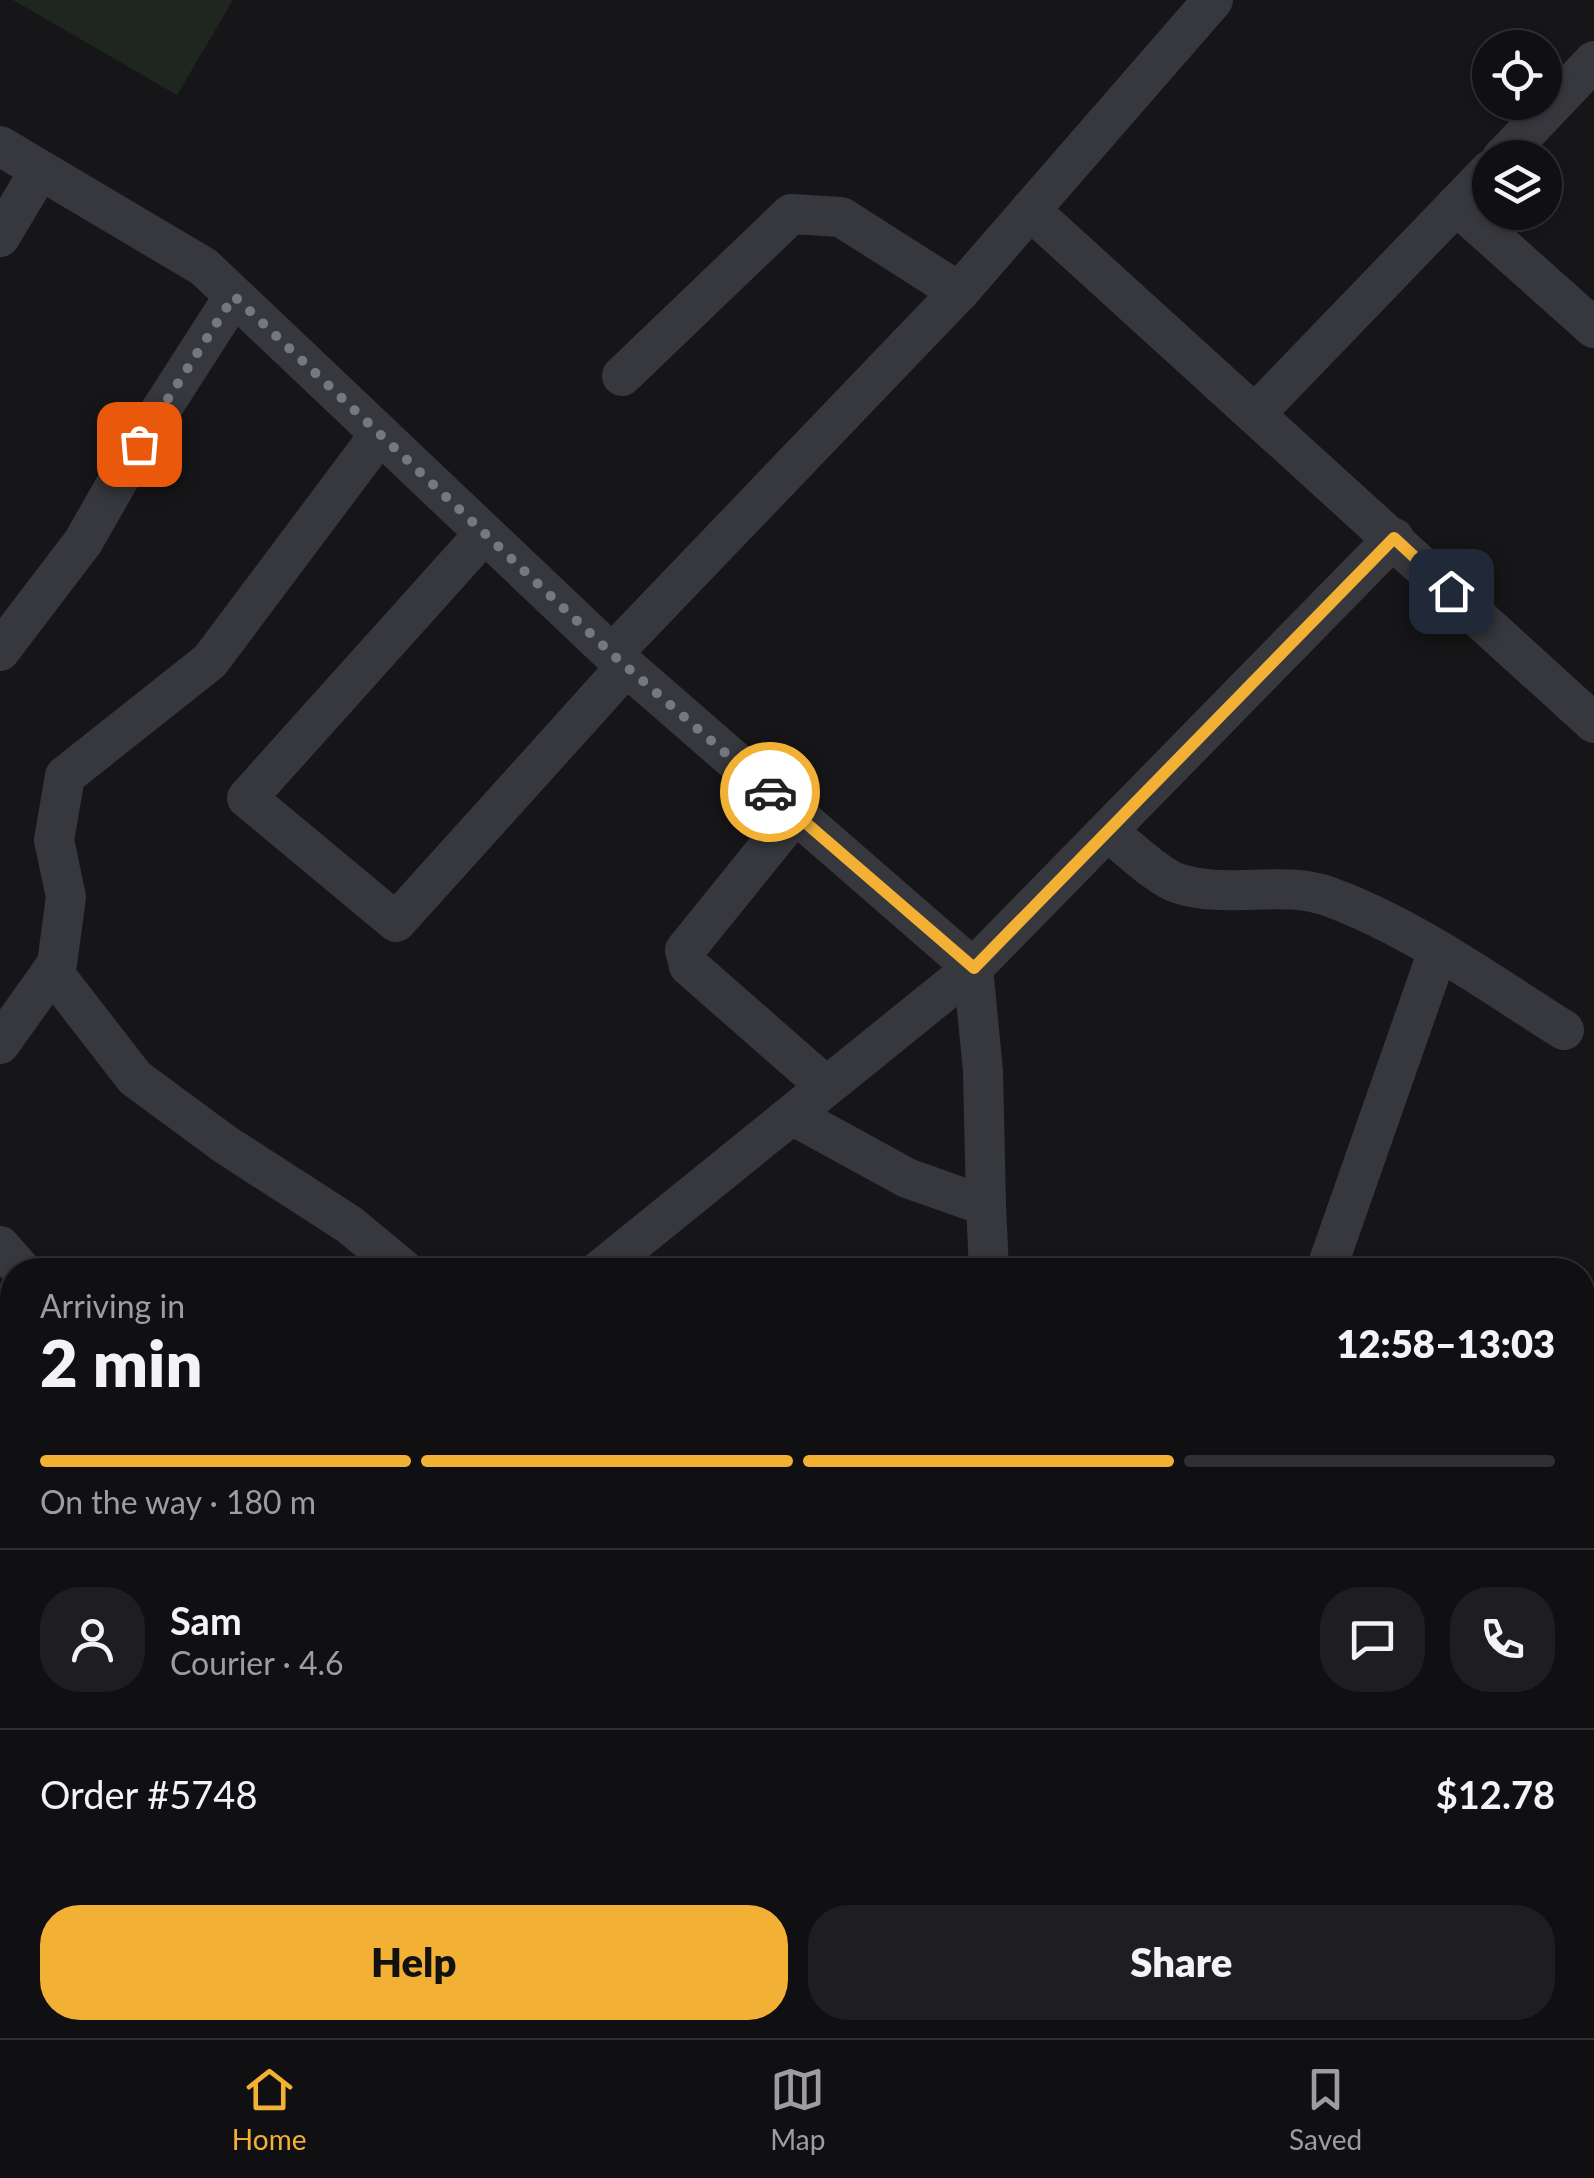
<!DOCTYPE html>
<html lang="en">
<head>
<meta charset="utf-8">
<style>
  :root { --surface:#101012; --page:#1e1e20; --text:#f1f3f6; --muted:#9c9d9f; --line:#303032; --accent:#f2b134 }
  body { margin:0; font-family:Lato,sans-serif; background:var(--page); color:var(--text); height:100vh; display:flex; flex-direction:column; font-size:38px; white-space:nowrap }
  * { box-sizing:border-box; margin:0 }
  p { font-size:32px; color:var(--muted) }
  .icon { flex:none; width:55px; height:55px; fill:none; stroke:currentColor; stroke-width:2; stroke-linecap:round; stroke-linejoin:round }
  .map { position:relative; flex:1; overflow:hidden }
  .side { position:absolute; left:0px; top:1258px; width:1595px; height:782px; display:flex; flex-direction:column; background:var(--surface); border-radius:40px 40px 0 0; box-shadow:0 2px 8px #0004,0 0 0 2px var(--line) }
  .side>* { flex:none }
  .buttons { position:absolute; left:1472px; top:30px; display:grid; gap:20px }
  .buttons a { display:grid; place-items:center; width:90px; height:90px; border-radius:50%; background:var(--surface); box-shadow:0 2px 8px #0004,0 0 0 2px var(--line); font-size:50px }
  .pin { position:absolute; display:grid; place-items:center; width:85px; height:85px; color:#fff; margin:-42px; border-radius:20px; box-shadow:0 5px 15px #0006 }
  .courier { position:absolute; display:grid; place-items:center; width:100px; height:100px; margin:-50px; border:8px solid #f2b134; border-radius:50%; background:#fff; color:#222; box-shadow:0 2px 12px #0007 }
  .overview em { font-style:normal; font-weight:800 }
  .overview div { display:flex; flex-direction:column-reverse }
  .overview { display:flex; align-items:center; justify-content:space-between; height:170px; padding:0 40px }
  h1 { font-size:65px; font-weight:800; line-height:75px }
  .bar { display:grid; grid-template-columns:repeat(4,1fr); gap:15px 10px; align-content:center; height:120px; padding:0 40px }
  .bar i { height:12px; border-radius:8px; background:var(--line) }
  .bar .selected { background:var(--accent) }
  .bar p { grid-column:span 4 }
  .line { display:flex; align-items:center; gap:25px; padding:0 40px; border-top:2px solid var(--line) }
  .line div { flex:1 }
  .round { display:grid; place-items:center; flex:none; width:105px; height:105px; border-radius:40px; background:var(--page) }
  .action { display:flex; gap:20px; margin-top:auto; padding:20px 40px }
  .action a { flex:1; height:115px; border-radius:40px; background:var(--accent); color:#111; font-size:40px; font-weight:800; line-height:115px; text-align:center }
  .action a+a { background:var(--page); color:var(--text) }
  .tab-bar { display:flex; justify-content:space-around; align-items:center; height:140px; border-top:2px solid var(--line); background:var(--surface); font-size:28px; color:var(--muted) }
  .tab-bar a { display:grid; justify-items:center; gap:5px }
  .tab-bar .selected { color:var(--accent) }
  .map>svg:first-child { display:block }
  .green { fill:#1e261f }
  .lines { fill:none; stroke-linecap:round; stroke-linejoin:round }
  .minor { stroke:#37383d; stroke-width:40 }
  .major { stroke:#53555c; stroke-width:50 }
  .done { stroke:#757880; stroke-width:10; stroke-dasharray:0 18 }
  .route { stroke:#f2b134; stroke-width:12 }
</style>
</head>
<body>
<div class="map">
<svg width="1594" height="2038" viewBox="0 0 1594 2038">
  <rect width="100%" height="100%" fill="#161618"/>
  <!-- green -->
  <polygon class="green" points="13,0 233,0 177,95"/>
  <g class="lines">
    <!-- minor -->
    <g class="minor">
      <polyline points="0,146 204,267 612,654"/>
      <polyline points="1502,158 1594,61"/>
      <polyline points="1456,205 1594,328"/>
      <polyline points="1030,210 1594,723"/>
      <polyline points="0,237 40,170"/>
      <polyline points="622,376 791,214 841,217 959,292"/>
      <polyline points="1255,414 1490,170"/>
      <polyline points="484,534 247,798 396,922 626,667"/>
      <polyline points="0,651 83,542 139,444 234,296"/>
      <polyline points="795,814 685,950 689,966 826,1086"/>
      <path d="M1109,833C1128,847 1157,876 1177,883C1227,900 1282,879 1330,897C1414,928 1489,983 1564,1030"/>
      <polyline points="52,971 135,1078 226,1145 350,1225 404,1270"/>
      <polyline points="0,1044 57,964 66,897 54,840 65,776 210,661 380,434"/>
      <polyline points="792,1115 907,1178 986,1206 989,1270"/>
      <polyline points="986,1206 983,1071 973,968 612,654 959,292 1213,0"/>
      <polyline points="0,1246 21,1270"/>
      <polyline points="600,1270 973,968 1394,538"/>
      <polyline points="1326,1270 1438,951"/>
      <polyline points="1582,1420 1594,1407"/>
      <polyline points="1582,1492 1594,1495"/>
      <polyline points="0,1508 12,1517"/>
      <polyline points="0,1567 12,1554"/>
      <polyline points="788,2028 802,2038"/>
      <polyline points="80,2038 85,2028"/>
      <polyline points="1551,2038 1551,2028"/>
    </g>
    <!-- major -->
    <g class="major">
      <polyline points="1582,1901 1594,1899"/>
      <polyline points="1582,1956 1594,1953"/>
      <polyline points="1016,2038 1055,2028"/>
      <polyline points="1232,2038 1272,2028"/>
    </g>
  </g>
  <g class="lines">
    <!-- done -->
    <polyline class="done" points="139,444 234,296 612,654 770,792"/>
    <!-- route -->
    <polyline class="route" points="770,792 974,968 1394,538 1451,591"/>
  </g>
</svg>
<div class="buttons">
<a><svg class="icon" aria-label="locate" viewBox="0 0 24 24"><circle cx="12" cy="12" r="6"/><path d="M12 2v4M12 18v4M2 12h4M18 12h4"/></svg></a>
<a><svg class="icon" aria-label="layers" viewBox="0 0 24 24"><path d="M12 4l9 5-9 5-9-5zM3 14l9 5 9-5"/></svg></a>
</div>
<div class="pin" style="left:139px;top:444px;background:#ea580c"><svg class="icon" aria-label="bag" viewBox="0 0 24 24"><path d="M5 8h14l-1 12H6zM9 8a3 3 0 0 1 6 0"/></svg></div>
<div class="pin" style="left:1451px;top:591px;background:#1f2937"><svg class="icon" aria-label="home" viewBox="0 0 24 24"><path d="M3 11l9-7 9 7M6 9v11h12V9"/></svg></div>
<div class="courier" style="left:770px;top:792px"><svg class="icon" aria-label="car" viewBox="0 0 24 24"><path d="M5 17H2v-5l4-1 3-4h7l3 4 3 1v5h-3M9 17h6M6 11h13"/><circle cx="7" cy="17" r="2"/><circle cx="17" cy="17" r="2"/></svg></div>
<section class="side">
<div class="overview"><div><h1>2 min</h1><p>Arriving in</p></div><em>12:58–13:03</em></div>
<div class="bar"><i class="selected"></i><i class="selected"></i><i class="selected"></i><i></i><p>On the way · 180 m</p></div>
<div class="line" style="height:180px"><a class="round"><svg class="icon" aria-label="person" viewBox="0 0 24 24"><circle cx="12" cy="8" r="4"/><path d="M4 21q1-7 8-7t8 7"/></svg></a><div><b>Sam</b><p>Courier · 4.6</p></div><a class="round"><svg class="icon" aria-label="chat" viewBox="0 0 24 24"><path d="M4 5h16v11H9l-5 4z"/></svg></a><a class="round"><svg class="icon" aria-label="phone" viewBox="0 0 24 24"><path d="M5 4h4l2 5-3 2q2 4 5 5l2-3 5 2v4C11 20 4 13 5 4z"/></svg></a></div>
<div class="line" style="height:130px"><div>Order #5748</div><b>$12.78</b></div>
<div class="action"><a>Help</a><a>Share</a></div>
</section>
</div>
<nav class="tab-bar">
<a class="selected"><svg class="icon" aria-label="home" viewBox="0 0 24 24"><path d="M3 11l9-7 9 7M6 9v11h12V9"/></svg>Home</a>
<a><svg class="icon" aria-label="map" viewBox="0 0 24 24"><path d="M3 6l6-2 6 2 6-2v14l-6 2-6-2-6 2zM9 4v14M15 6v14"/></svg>Map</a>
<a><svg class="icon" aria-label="saved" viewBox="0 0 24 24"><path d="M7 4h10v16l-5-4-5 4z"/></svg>Saved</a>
</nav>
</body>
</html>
